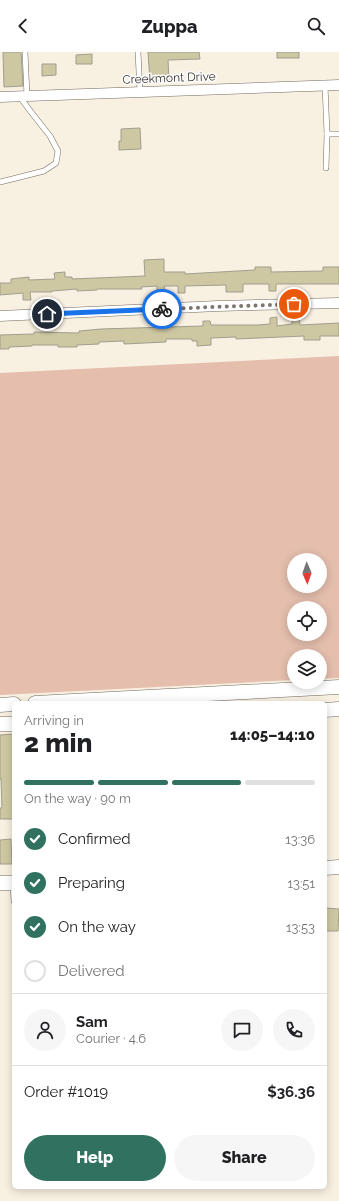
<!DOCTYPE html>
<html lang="en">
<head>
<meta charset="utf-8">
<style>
  :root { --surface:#fff; --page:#f6f6f6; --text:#202124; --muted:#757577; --line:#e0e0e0; --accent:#31715f }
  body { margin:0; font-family:Raleway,sans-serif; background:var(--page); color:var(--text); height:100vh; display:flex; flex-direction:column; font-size:15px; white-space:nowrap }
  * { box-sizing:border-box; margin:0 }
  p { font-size:13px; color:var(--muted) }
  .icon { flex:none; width:22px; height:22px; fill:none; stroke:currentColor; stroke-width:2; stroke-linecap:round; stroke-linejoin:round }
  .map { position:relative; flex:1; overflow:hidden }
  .sheet { position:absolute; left:12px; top:649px; width:315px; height:488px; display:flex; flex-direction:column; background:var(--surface); border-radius:6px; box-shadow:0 2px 10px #0003 }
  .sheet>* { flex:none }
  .needle { width:26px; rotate:178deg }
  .controls { position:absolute; left:287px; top:501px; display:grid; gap:8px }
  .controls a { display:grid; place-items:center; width:40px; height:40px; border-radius:50%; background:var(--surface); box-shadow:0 2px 10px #0003; font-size:20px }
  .pin { position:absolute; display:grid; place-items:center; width:34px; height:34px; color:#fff; margin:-17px; border:2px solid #fff; border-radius:50%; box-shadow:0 1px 4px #0007 }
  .courier { position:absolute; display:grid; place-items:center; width:40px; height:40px; margin:-20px; border:3px solid #1a73e8; border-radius:50%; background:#fff; color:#222; box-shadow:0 1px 5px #0007 }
  .headline em { font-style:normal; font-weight:800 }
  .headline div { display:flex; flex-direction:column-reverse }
  .headline { display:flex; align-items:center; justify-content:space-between; height:68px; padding:0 12px }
  h1 { font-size:26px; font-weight:800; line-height:30px }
  .bar { display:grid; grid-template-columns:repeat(4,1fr); gap:6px 4px; align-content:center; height:48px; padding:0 12px }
  .bar i { height:5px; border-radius:3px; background:var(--line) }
  .bar .active { background:var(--accent) }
  .bar p { grid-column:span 4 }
  .line { display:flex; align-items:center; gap:10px; padding:0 12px; border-top:1px solid var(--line) }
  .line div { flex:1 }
  .round { display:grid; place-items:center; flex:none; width:42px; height:42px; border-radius:21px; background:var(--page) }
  ol { padding:0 12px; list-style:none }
  li { display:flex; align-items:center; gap:12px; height:44px }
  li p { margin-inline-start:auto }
  li .icon { padding:4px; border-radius:50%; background:var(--accent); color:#fff; stroke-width:4 }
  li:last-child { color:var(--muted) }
  li i { width:22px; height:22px; border:2px solid var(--line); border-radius:50% }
  .primary-button { display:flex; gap:8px; margin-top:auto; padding:8px 12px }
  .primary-button a { flex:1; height:46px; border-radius:24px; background:var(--accent); color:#fff; font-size:16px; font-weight:800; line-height:46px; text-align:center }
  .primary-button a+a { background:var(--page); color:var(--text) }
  header { display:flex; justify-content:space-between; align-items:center; height:52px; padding:0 12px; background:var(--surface); font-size:18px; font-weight:800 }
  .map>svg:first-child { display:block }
  .green { fill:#e5bead; fill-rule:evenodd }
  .building { fill:#cec8a2; stroke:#a09e8f }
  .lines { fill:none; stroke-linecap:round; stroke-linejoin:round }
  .lane-casing { stroke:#736b5f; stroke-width:6 }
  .street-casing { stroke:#736b5f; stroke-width:11 }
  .secondary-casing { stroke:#736b5f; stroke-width:15 }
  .lane { stroke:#fff; stroke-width:5 }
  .street { stroke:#fff; stroke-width:10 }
  .secondary { stroke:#fff; stroke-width:14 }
  .done { stroke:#7c766e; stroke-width:4; stroke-dasharray:0 7.2 }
  .route { stroke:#1a73e8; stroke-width:5 }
  .labels { text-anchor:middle; stroke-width:3; stroke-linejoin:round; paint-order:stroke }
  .street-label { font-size:12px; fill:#393530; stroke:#fff }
</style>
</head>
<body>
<header><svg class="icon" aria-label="back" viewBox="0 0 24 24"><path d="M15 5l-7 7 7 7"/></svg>Zuppa<svg class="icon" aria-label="search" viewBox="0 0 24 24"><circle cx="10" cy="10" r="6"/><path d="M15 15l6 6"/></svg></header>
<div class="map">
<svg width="339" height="1149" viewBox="0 0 339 1149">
  <rect width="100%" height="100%" fill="#f8f0e1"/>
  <!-- green -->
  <path class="green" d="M339,304V626L320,627V604H294V628L0,643V321ZM294,508H320V534H294ZM294,556H320V582H294Z"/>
  <!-- building -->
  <g class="building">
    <polygon points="3,0 21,0 23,34 4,35"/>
    <polygon points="148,0 199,0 200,7 168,8 169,28 150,29"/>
    <rect x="277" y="0" width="22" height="6"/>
    <polygon points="92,2 92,12 76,12 76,3"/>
    <polygon points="42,12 56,12 56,23 42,24"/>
    <polygon points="140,76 141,97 119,98 119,89 121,89 121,77"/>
    <polygon points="164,207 164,220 185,220 185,222 255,218 255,215 271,215 271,220 323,219 323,215 339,215 339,232 276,232 276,239 269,239 269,232 243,232 243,240 226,240 226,233 185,234 185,241 178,241 178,234 164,234 165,238 157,238 157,234 141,235 142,237 97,237 97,238 77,239 77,237 52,239 52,240 30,240 31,248 23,248 23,241 0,243 0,231 11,231 11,227 29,225 29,228 55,227 54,221 65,220 65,225 72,225 72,227 145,224 144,208"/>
    <polygon points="277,265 277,274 292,272 292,266 299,265 300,273 339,271 339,284 320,284 320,288 304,288 304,284 236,287 236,285 211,286 211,293 197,294 197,289 192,289 192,287 166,287 166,290 124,292 124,289 99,290 99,292 77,293 77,295 58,295 58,293 32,293 32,294 9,295 9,297 0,297 0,283 34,282 34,280 79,281 79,279 101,277 203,274 203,269 210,269 211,273 258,273 270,272 270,266"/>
    <polygon points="14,682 14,767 0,767 0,756 2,756 1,727 0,727 0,683"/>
    <polygon points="11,787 12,812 0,812 0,788"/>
    <polygon points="325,856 339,857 338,879 325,879"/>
  </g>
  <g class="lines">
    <!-- lane casing -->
    <g class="lane-casing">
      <g id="lane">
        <polyline points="25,0 27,44"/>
        <polyline points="138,0 140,40"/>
        <polyline points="325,33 327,82 326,116"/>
        <polyline points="327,82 339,82"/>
        <polyline points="0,130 44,119 56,111 58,99 50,84 31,60 20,45"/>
        <polyline points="13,832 14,849"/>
      </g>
    </g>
    <!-- street casing -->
    <g class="street-casing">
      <g id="street">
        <polyline points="0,45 339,33"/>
        <polyline points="0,264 218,254 339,251"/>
      </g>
    </g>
    <!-- secondary casing -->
    <g class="secondary-casing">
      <g id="secondary">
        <polyline points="35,651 339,635"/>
        <polyline points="0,653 14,652"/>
        <polyline points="325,658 339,657"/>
        <polyline points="0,672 14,672"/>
        <polyline points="325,816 339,815"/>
        <polyline points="0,831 14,831"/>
      </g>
    </g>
    <!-- lane -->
    <use href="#lane" class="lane"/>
    <!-- street -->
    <use href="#street" class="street"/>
    <!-- secondary -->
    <use href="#secondary" class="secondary"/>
  </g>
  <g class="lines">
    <!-- done -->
    <polyline class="done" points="162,257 294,252"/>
    <!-- route -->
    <polyline class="route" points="47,262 162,257"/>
  </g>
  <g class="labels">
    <!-- street labels -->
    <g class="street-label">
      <text transform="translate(169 26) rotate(-2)" y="4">Creekmont Drive</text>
    </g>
  </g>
</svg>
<div class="controls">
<a><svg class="needle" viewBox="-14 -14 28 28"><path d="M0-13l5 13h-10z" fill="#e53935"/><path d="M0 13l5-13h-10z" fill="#757577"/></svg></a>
<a><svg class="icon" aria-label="locate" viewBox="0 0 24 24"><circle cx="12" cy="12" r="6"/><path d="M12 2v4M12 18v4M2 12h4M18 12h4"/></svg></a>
<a><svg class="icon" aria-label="layers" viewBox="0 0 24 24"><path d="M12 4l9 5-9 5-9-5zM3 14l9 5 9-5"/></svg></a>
</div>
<div class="pin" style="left:294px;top:252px;background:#ea580c"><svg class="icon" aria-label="bag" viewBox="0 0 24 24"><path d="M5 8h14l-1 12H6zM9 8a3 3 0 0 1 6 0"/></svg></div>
<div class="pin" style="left:47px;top:262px;background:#1f2937"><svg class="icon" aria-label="home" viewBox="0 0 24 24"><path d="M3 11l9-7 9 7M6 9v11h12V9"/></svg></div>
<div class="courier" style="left:162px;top:257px"><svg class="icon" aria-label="bike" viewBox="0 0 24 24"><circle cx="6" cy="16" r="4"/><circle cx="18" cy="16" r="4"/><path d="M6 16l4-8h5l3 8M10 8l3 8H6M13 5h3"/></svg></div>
<section class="sheet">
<div class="headline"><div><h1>2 min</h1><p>Arriving in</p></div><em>14:05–14:10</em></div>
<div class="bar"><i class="active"></i><i class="active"></i><i class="active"></i><i></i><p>On the way · 90 m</p></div>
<ol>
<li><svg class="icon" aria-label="check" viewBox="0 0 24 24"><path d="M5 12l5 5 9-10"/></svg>Confirmed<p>13:36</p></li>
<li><svg class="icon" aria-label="check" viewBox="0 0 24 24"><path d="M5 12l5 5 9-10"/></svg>Preparing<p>13:51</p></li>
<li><svg class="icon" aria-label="check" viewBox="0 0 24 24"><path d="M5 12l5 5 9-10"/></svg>On the way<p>13:53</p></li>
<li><i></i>Delivered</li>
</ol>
<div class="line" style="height:72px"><a class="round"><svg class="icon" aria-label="person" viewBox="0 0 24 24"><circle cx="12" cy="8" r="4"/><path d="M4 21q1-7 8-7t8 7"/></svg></a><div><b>Sam</b><p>Courier · 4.6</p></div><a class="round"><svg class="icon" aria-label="chat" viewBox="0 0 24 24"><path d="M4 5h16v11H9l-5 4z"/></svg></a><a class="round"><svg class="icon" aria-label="phone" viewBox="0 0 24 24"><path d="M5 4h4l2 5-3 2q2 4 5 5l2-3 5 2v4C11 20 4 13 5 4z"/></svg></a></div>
<div class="line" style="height:52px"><div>Order #1019</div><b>$36.36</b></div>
<div class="primary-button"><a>Help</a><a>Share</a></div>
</section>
</div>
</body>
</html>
